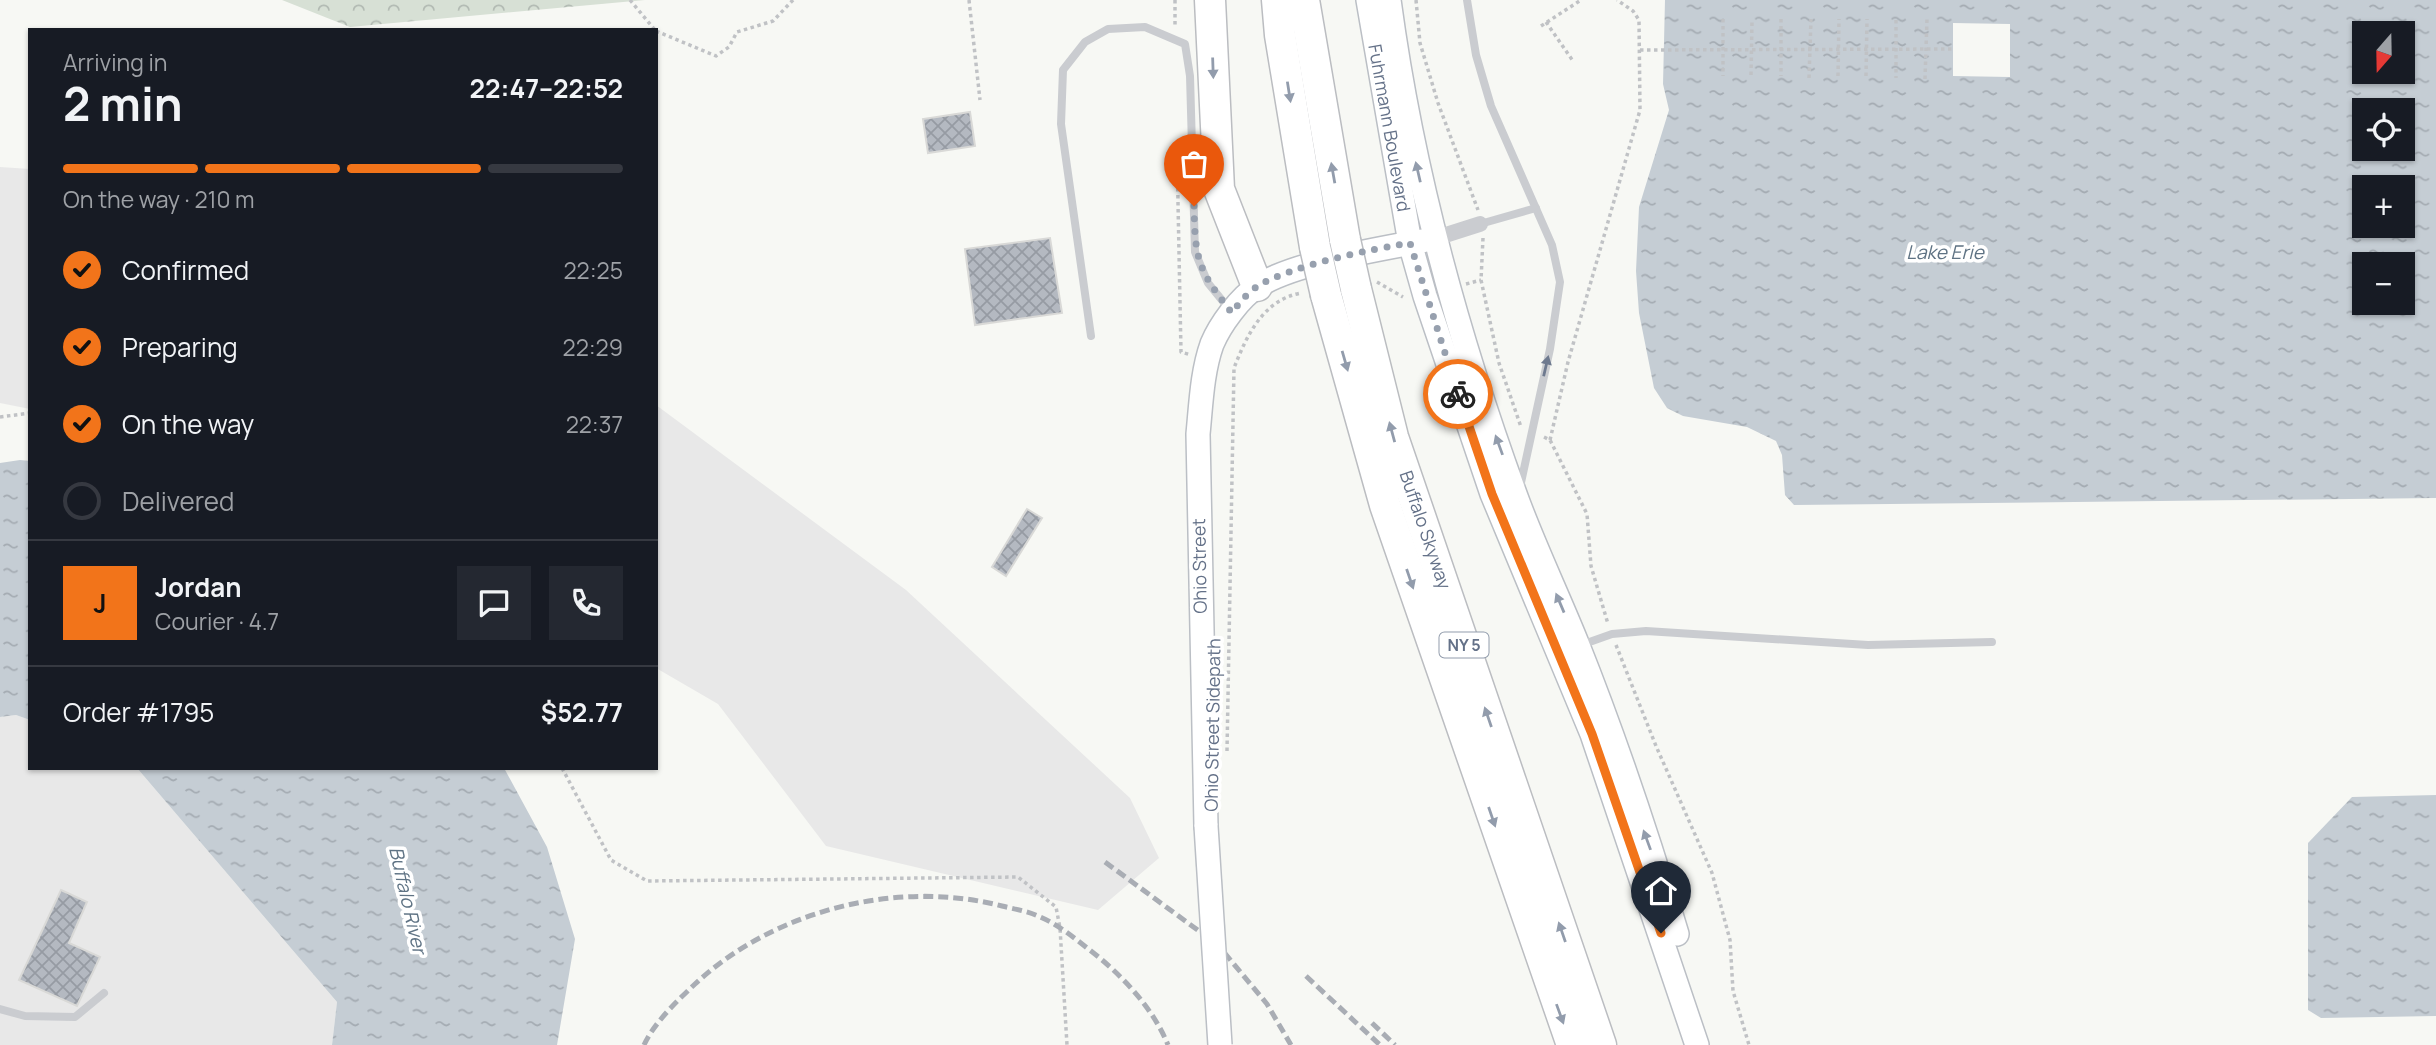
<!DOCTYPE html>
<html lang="en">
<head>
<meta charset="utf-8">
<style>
  :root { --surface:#171b24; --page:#242831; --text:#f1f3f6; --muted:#9ea1a6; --line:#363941; --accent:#f2741a }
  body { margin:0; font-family:Manrope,sans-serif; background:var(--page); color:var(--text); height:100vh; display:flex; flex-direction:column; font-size:26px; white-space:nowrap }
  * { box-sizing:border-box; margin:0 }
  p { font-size:23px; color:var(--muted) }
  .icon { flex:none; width:38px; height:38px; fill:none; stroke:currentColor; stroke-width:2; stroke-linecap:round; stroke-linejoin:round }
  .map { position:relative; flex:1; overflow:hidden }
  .side { position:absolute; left:28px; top:28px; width:630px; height:742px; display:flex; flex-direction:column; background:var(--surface); border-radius:0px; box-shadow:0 2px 5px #0004 }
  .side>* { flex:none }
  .needle { width:46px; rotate:200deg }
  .fabs { position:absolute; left:2352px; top:21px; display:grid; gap:14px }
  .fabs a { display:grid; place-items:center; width:63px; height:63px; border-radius:0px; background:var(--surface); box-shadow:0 2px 5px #0004; font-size:35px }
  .pin { position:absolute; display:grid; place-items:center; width:60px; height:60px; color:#fff; margin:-72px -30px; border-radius:50% 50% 50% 0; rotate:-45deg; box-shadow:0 0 7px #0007 }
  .pin .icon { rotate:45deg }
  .courier { position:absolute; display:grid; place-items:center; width:70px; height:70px; margin:-35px; border:5px solid #f2741a; border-radius:50%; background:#fff; color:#222; box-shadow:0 2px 9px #0007 }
  .head em { font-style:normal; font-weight:700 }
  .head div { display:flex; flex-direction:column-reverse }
  .head { display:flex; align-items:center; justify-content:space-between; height:119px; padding:0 35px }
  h1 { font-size:46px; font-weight:700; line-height:52px }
  .bar { display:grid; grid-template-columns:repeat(4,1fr); gap:10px 7px; align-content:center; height:84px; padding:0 35px }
  .bar i { height:9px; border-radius:5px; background:var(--line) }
  .bar .current { background:var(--accent) }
  .bar p { grid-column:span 4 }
  .line { display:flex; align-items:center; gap:18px; padding:0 35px; border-top:2px solid var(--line) }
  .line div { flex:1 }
  .round { display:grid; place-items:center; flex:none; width:74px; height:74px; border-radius:0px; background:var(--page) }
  ol { padding:0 35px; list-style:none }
  li { display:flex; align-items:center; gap:21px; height:77px }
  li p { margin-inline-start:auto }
  li .icon { padding:7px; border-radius:50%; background:var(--accent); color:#111; stroke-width:4 }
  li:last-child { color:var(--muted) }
  li i { width:38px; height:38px; border:4px solid var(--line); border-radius:50% }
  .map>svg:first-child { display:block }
  .built { fill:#e8e8e8 }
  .park { fill:url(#park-crowns) }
  .water { fill:url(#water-ripples); fill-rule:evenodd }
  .pier { fill:#f7f8f4 }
  .building { fill:url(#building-cross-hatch); stroke:#d9d9d7; stroke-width:2 }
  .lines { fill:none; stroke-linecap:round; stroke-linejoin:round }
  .secondary-casing { stroke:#bbbfc5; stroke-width:26 }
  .highway-casing { stroke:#bbbdc1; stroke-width:33 }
  .path { stroke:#c0c2c5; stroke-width:3.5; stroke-dasharray:3.5 3.5; stroke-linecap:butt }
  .lane { stroke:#caccd0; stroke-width:8 }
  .street { stroke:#caccd0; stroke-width:16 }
  .secondary { stroke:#fff; stroke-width:23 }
  .highway { stroke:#fff; stroke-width:30 }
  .rail { stroke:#a9adb4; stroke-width:5; stroke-dasharray:10 5; stroke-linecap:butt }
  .secondary-bridge-casing { stroke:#bbbfc5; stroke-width:26; stroke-linecap:butt }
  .highway-bridge-casing { stroke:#bbbdc1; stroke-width:33; stroke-linecap:butt }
  .secondary-bridge { stroke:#fff; stroke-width:23 }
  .highway-bridge { stroke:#fff; stroke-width:30 }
  .oneway { fill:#929cac }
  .oneway2 { fill:#6e7a8f }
  .done { stroke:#97a0ae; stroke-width:7; stroke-dasharray:0 12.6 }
  .route { stroke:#f2741a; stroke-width:9 }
  .labels { text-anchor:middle; stroke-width:7; stroke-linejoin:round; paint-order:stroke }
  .shield { fill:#fff; stroke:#929cac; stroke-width:2 }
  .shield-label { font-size:16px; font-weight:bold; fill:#647188 }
  .street-label { font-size:18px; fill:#647188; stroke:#fff }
  .water-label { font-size:19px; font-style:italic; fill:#5f7384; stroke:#fff }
</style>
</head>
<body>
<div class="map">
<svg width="2436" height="1045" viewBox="0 0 2436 1045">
  <defs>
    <pattern id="park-crowns" width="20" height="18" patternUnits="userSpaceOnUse" patternTransform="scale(1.75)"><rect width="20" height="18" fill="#d7e0d5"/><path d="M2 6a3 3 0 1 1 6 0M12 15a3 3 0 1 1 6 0" fill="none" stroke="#b2bab3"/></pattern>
    <pattern id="water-ripples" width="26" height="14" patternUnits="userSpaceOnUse" patternTransform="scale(1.75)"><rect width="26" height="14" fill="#c5cdd4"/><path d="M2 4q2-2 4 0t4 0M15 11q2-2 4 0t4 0" fill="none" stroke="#a4abb2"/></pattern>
    <pattern id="building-cross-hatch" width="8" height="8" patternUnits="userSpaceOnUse" patternTransform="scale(1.75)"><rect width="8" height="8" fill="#b4b9c1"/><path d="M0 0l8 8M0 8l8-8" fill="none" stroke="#969ba3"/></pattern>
  </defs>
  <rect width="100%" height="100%" fill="#f7f8f4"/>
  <!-- built -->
  <g class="built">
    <polygon points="0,167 30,169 30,409 0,403"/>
    <polygon points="656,405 906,590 1130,798 1159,858 1098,910 826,846 718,704 656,668"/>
    <polygon points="16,715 30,720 30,768 137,768 337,1002 332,1045 0,1045 0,717"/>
  </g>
  <!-- park -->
  <polygon class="park" points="282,0 645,0 350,27"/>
  <!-- water -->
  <g class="water">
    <path d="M1665,0H2436V498L1794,505L1785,495L1782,455L1776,441L1747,427L1683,416L1667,408L1654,388L1639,313L1636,271L1639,207L1669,110L1663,84ZM2364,33H2403V72H2364ZM2364,110H2403V149H2364ZM2364,187H2403V226H2364ZM2364,264H2403V303H2364Z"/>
    <polygon points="20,460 30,461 30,720 16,715 0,717 0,463"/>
    <polygon points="137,768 504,768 547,847 575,939 557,1045 332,1045 337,1002"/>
    <polygon points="2436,795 2436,1016 2321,1018 2308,1010 2308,843 2352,797"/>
  </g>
  <!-- pier -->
  <polygon class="pier" points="1953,23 2010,24 2010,77 1953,76"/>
  <!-- building -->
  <g class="building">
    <polygon points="970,112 975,146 928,153 923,119"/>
    <polygon points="1050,238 1062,313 975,325 965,249"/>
    <polygon points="1027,509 1042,518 1006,576 992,567"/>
    <polygon points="61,890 87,902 69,943 100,957 77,1006 19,980"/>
  </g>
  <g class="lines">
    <!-- secondary casing -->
    <g class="secondary-casing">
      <g id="secondary">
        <polyline points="1368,0 1410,243 1425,296 1492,494 1592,734 1697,1045"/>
        <path d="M1389,0C1412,172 1458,339 1518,502C1536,550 1558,596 1577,643C1615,738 1648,837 1677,934"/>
        <path d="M1206,826L1198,434C1201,404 1202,372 1212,344C1220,325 1240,297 1258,286C1293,263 1380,249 1422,241"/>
      </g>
    </g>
    <!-- highway casing -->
    <g class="highway-casing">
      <g id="highway">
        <polyline points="1210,0 1219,189 1257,286"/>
        <polyline points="1277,0 1280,35 1315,247"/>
        <polyline points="1304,0 1345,240"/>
        <polyline points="1356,289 1393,437 1601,1045"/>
        <polyline points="1326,295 1385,505 1572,1045"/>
      </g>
    </g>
    <!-- path -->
    <g class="path">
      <polyline points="630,0 655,30"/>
      <polyline points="969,0 980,100"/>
      <polyline points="1175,0 1175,26"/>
      <polyline points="1416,0 1420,43 1438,103 1478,210"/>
      <polyline points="1723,19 1723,76"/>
      <polyline points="1781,19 1781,76"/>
      <polyline points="1896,20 1896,78"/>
      <polyline points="1546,22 1573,61"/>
      <polyline points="1541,26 1581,0"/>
      <polyline points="656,31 716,56 729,47 737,32 773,21 793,0"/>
      <polyline points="1640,50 1953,49"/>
      <polyline points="1751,75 1752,21"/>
      <polyline points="1838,76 1839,19"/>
      <polyline points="1866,76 1867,19"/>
      <polyline points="1809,78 1811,19"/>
      <polyline points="1925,79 1927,19"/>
      <polyline points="1177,153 1181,352 1191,355"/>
      <polyline points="1483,238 1481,280 1499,363 1521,427"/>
      <polyline points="1377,282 1403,297"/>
      <polyline points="1466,284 1481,280"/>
      <polyline points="0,417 30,413"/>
      <polyline points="1544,437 1550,440 1587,514 1591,566 1608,624"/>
      <polyline points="1550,440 1568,362 1640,110 1639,20 1633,11 1617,0"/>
      <polyline points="1616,645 1656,746 1712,873 1730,940 1733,991 1749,1045"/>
      <path d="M1227,751L1234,368C1247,335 1263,300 1301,293"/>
      <polyline points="562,768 611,860 647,881 1018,877 1056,907 1060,928 1067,1045"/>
    </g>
    <!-- lane -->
    <g class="lane">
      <polyline points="1467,0 1476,55 1491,106 1552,245 1560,282 1550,349 1520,487"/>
      <polyline points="1480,224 1536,208"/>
      <polyline points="1091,336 1061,124 1063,70 1085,42 1108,29 1145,27 1185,44 1190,76 1195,252 1208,283 1230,310"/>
      <polyline points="1581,645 1612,634 1646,631 1868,645 1992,642"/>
      <polyline points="0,1009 25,1016 75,1017 104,993"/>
    </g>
    <!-- street -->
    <polyline class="street" points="1433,239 1480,224"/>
    <!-- secondary -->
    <use href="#secondary" class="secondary"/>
    <!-- highway -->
    <use href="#highway" class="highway"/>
    <!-- rail -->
    <g class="rail">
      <polyline points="1105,862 1218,945 1267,1004 1291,1045"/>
      <polyline points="1306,976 1380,1045"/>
      <polyline points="1372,1023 1395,1045"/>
      <path d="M644,1045C654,1023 677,1001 695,984C774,910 898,879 1002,906C1014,909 1027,911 1038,916C1058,924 1074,938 1091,951C1122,975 1153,1008 1168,1045"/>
    </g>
    <!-- secondary-bridge casing -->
    <g class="secondary-bridge-casing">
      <polyline id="secondary-bridge" points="1206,826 1220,1045"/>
    </g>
    <!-- highway-bridge casing -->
    <g class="highway-bridge-casing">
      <g id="highway-bridge">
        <polyline points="1345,240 1356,289"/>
        <polyline points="1315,247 1326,295"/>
      </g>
    </g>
    <!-- secondary-bridge -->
    <use href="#secondary-bridge" class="secondary-bridge"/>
    <!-- highway-bridge -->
    <use href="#highway-bridge" class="highway-bridge"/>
  </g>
  <!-- one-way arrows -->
  <defs><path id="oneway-solid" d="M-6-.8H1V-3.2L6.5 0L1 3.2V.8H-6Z" transform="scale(1.75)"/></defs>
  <g class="oneway">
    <use href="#oneway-solid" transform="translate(1213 68) rotate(88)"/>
    <use href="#oneway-solid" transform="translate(1289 92) rotate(81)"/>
    <use href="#oneway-solid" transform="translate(1418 172) rotate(-103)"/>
    <use href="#oneway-solid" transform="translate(1333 173) rotate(-100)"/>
    <use href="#oneway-solid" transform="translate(1345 361) rotate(74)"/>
    <use href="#oneway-solid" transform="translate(1392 432) rotate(-105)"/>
    <use href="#oneway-solid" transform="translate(1499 445) rotate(-110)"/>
    <use href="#oneway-solid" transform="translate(1410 579) rotate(71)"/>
    <use href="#oneway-solid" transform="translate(1560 603) rotate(-113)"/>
    <use href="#oneway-solid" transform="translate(1488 717) rotate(-109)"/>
    <use href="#oneway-solid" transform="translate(1492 817) rotate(71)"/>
    <use href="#oneway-solid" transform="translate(1647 840) rotate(-110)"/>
    <use href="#oneway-solid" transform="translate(1562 932) rotate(-109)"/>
    <use href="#oneway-solid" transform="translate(1560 1014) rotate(70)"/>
  </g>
  <use class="oneway2" href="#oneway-solid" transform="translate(1546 366) rotate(-77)"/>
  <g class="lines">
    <!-- done -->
    <path class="done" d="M1194,206C1195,260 1198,270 1232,313C1238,304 1249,291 1258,286C1290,266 1371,249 1410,243L1458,394"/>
    <!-- route -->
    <polyline class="route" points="1458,394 1492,494 1592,734 1661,933"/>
  </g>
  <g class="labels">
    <!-- shield labels -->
    <rect class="shield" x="1439.5" y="632.5" width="49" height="25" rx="5"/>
    <g class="shield-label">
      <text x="1464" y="651">NY 5</text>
    </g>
    <!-- street labels -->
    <g class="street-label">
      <text transform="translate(1389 128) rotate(80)" y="6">Fuhrmann Boulevard</text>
      <text transform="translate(1425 530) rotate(71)" y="6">Buffalo Skyway</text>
      <text transform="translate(1200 566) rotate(-91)" y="6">Ohio Street</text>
      <text transform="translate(1213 725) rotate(-89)" y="6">Ohio Street Sidepath</text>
    </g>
    <!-- water labels -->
    <g class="water-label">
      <text x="1945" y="259">Lake Erie</text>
      <text transform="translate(408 900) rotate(77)" y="7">Buffalo River</text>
    </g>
  </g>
</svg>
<div class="fabs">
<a><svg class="needle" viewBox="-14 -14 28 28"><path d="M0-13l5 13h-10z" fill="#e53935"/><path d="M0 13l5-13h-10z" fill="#9ea1a6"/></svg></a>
<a><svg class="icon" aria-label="locate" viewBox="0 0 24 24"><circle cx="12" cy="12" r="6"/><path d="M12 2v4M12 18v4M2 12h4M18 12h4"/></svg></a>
<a>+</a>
<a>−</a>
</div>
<div class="pin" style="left:1194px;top:206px;background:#ea580c"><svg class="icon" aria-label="bag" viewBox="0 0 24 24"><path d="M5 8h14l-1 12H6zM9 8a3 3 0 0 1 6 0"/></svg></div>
<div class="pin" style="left:1661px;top:933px;background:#1f2937"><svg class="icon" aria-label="home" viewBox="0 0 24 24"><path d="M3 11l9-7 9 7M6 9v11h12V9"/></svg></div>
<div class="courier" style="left:1458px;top:394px"><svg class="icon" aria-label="bike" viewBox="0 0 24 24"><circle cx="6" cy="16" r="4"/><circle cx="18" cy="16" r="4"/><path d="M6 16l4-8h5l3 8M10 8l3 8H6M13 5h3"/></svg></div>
<section class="side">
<div class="head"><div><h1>2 min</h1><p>Arriving in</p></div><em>22:47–22:52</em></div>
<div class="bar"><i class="current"></i><i class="current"></i><i class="current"></i><i></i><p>On the way · 210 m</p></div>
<ol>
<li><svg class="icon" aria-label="check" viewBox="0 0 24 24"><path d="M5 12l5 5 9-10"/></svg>Confirmed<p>22:25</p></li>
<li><svg class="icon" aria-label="check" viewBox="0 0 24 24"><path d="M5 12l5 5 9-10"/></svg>Preparing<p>22:29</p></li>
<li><svg class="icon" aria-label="check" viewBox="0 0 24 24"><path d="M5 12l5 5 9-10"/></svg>On the way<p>22:37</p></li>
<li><i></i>Delivered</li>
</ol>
<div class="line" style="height:126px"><b class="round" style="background:var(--accent);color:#111">J</b><div><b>Jordan</b><p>Courier · 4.7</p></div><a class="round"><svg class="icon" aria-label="chat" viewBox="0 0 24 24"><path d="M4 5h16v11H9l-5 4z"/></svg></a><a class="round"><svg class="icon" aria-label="phone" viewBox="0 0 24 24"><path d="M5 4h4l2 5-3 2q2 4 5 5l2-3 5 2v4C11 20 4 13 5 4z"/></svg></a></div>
<div class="line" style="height:91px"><div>Order #1795</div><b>$52.77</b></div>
</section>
</div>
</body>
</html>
